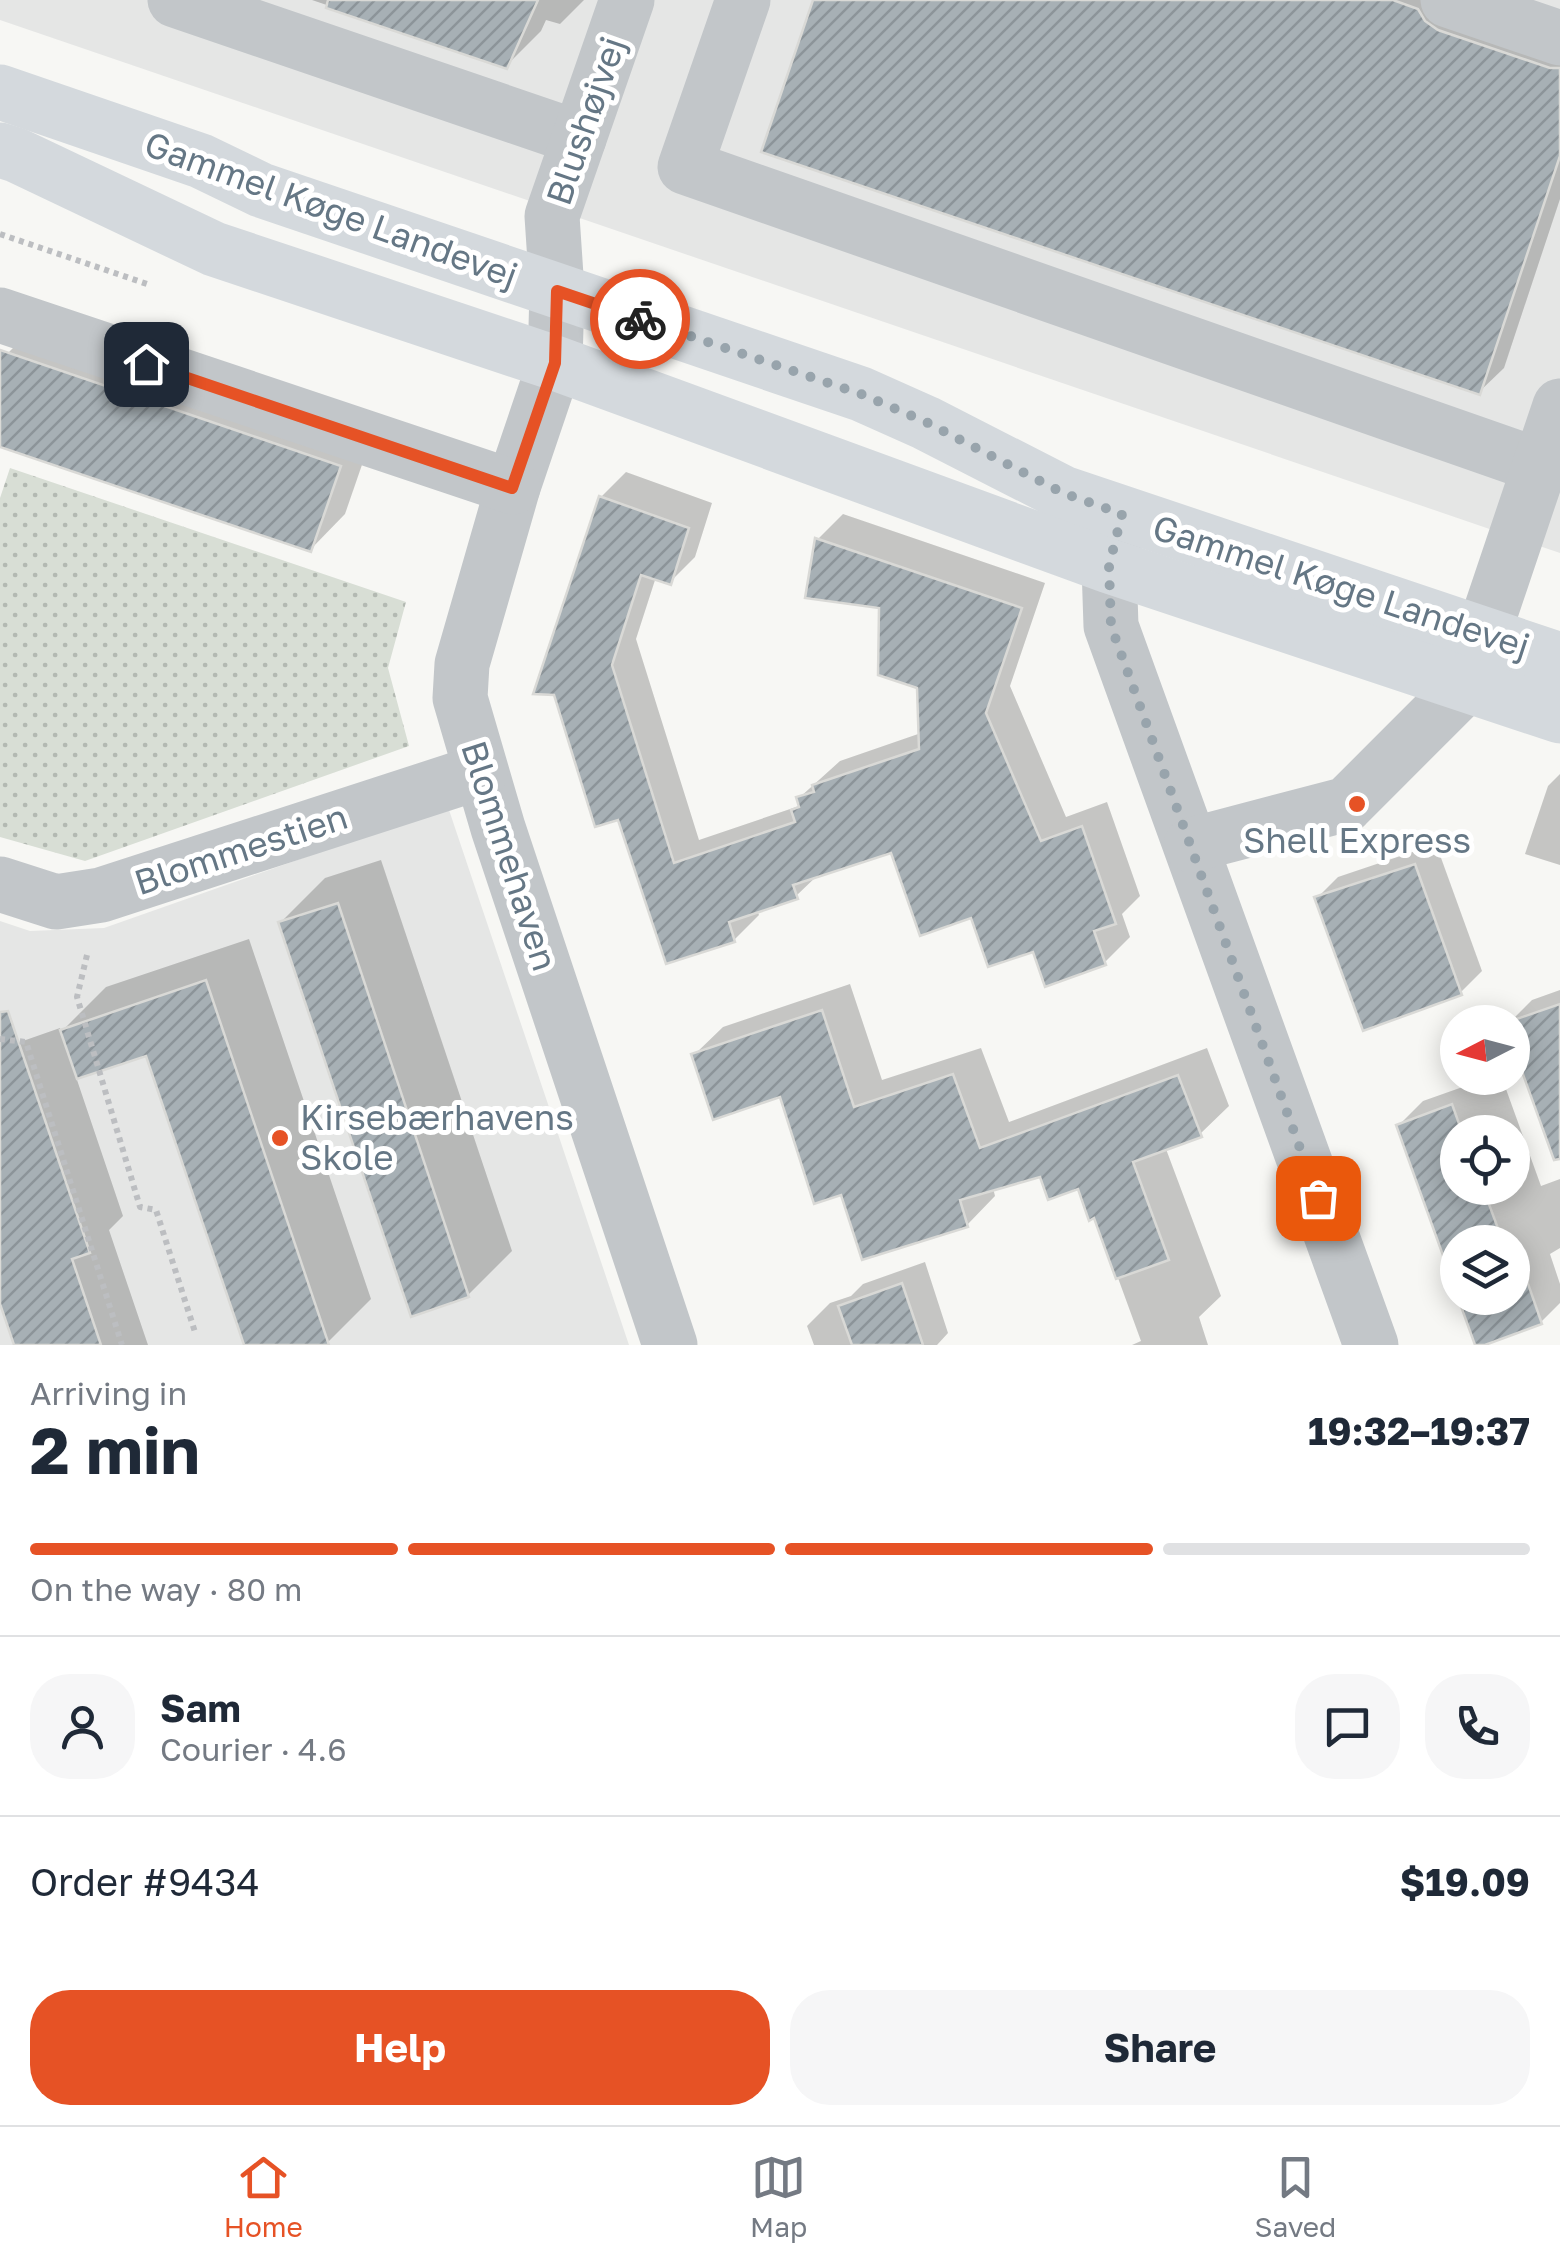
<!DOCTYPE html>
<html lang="en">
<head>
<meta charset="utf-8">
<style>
  :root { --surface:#fff; --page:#f6f6f7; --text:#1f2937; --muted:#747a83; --line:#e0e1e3; --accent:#e65225 }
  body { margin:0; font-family:"Golos Text",sans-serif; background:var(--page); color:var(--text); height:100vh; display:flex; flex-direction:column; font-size:38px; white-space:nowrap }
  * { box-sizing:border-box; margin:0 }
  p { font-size:32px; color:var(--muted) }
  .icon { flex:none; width:55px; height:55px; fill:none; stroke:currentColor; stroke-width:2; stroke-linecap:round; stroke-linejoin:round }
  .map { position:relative; height:1345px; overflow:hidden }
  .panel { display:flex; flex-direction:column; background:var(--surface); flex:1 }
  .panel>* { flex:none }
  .needle { width:65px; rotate:264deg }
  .controls { position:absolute; left:1440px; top:1005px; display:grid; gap:20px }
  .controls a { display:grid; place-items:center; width:90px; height:90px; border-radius:50%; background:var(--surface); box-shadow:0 5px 25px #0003; font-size:50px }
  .pin { position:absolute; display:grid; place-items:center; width:85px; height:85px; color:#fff; margin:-42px; border-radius:20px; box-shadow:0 5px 15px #0006 }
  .courier { position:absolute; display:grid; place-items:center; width:100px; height:100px; margin:-50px; border:8px solid #e65225; border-radius:50%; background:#fff; color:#222; box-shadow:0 2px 12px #0007 }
  .headline em { font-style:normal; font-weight:700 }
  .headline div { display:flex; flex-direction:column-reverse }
  .headline { display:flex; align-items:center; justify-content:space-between; height:170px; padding:0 30px }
  h1 { font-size:65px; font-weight:700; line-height:75px }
  .bar { display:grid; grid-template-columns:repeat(4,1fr); gap:15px 10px; align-content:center; height:120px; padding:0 30px }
  .bar i { height:12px; border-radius:8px; background:var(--line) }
  .bar .on { background:var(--accent) }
  .bar p { grid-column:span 4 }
  .line { display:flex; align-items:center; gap:25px; padding:0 30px; border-top:2px solid var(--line) }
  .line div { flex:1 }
  .round { display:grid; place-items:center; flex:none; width:105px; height:105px; border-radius:40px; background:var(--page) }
  .cta { display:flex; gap:20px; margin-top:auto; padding:20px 30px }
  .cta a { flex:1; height:115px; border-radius:40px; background:var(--accent); color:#fff; font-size:40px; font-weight:700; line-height:115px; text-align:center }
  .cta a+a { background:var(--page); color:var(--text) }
  .menu { display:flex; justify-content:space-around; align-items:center; height:140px; border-top:2px solid var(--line); background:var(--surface); font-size:28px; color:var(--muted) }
  .menu a { display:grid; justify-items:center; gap:5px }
  .menu .on { color:var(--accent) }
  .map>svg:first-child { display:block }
  .built { fill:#e5e6e5 }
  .green { fill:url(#green-dots) }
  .shadow { fill:#0003; fill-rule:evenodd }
  .building { fill:url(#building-hatch); stroke:#d9d9d6; stroke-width:2.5 }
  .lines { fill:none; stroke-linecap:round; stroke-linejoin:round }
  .path { stroke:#bcbec1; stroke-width:6; stroke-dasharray:5 5; stroke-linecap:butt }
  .minor { stroke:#c2c6c9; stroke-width:55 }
  .major { stroke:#d4d9dd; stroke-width:55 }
  .done { stroke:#98a4ac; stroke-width:10; stroke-dasharray:0 18 }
  .route { stroke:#e65225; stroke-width:12 }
  .poi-dot { fill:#e65225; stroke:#fff; stroke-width:4 }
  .labels { text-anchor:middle; stroke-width:10; stroke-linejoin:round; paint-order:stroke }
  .street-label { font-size:35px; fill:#657785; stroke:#fff }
  .poi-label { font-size:35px; fill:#657785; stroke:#fff }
</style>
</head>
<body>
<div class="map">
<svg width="1560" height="1345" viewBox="0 0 1560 1345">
  <defs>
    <pattern id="green-dots" width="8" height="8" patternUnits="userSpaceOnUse" patternTransform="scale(2.5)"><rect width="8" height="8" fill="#d8ded5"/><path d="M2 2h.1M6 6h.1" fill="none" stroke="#b3b9b2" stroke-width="1.8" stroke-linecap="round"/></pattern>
    <pattern id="building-hatch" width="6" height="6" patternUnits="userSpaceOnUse" patternTransform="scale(2.5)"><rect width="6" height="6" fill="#a7b0b5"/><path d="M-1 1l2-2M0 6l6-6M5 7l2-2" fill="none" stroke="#8c9499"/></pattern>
  </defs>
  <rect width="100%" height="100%" fill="#f7f7f4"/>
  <!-- built -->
  <g class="built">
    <polygon points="0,0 1560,0 1560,553 0,20"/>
    <polygon points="448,807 629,1345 0,1345 0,921 30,931 104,928"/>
  </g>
  <!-- green -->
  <polygon class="green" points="10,468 406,602 388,668 409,746 85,861 0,837 0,498"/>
  <!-- shadow -->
  <g class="shadow">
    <polygon points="312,0 584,0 560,24 546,20 541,31 506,66"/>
    <polygon points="815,0 1454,0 1560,39 1560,199 1504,368 1479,392"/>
    <polygon points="43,318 374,430 345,514 310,550 0,444 0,377 8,353"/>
    <polygon points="626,472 712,503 695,557 670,582 656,577 636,639 699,840 799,806 799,798 840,761 921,733 919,686 881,606 818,539 843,514 1045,583 1010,686 1066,817 1107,802 1140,896 1122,914 1130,937 1105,962 1034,949 973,915 893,850 819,874 796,896 757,910 759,915 734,940 619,817 601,497"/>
    <polygon points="1560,774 1560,865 1525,854 1548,786"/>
    <polygon points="1366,824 1343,846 1337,840 1348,829"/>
    <polygon points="1436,844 1482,971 1461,992 1317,898 1338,877"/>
    <polygon points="381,860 512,1251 468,1295 281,922 325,878"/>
    <polygon points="249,939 371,1299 328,1342 320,1345 247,1345 148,1052 76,1077 123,1216 109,1230 148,1345 16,1345 0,1297 0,1049 60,1028 61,1032 106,987"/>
    <polygon points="850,984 882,1080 981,1048 1009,1122 1207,1048 1229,1106 1200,1134 1166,1149 1221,1296 1199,1317 1208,1345 1132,1345 1141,1341 1095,1215 1079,1186 1041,1174 993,1188 995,1196 967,1225 843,1192 781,1094 694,1055 723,1027"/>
    <polygon points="1560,990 1560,1082 1512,1022 1510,1022 1532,1000"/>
    <path d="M1488,1078H1502L1541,1186L1560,1179V1248L1550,1254L1560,1284V1303L1541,1322L1478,1345L1461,1298H1512V1242H1458L1399,1125L1423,1101ZM1458,1132H1512V1188H1458Z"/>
    <polygon points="925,1262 948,1333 937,1345 814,1345 807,1326 830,1303 851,1296 863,1284"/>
  </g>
  <!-- building -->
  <g class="building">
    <polygon points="328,0 538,0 507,69 326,8"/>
    <polygon points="813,0 1393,0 1418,9 1425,21 1438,30 1550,68 1560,68 1560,156 1480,395 761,152"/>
    <polygon points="0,350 341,466 311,552 0,447"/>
    <polygon points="599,496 689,528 671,585 641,575 612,665 674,863 795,822 791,810 799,807 796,797 814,792 812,785 919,749 917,688 878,675 879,608 805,598 815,538 1022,608 986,713 1041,841 1082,826 1116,924 1094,931 1106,965 1045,987 1033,952 988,967 971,918 920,936 891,853 793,885 798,899 729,922 735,942 666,964 618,820 595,827 554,695 533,694"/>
    <polygon points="1415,864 1462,995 1363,1031 1314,897"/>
    <polygon points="338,903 469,1297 411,1317 278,922"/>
    <polygon points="206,980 329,1345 244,1345 146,1056 77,1079 60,1030"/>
    <polygon points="1560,1004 1560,1159 1554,1160 1512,1044 1512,1022 1508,1022"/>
    <polygon points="822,1010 854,1107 953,1074 980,1148 1178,1075 1202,1137 1133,1162 1169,1260 1116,1279 1094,1218 1089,1221 1078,1189 1048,1200 1040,1177 960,1200 968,1227 862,1260 841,1195 814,1204 780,1097 713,1120 691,1054"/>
    <polygon points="8,1011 90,1253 72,1259 101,1345 14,1345 0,1304 0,1012"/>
    <polygon points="1452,1104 1462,1132 1458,1132 1458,1188 1483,1188 1503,1242 1458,1242 1458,1297 1396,1125"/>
    <polygon points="1517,1252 1542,1324 1485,1345 1475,1345 1458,1298 1512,1298 1512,1254"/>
    <polygon points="902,1283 923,1345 852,1345 838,1306"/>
  </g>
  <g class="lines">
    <!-- path -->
    <g class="path">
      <polyline points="0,234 150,285"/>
      <polyline points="87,955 77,997 140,1207 156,1210 195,1332"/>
      <polyline points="0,1039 26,1042 122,1345"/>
    </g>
    <!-- minor -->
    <g class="minor">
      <polyline points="175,0 579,138"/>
      <polyline points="627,0 552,216 557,291 555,363 513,487 462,664 460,698 498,828 670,1345"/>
      <polyline points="743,0 685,167 1540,466"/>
      <polyline points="1448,0 1560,38"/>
      <polyline points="0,315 513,487"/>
      <polyline points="1120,520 1109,566 1111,626 1371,1345"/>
      <polyline points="1191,845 1347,804 1466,685 1560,406"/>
      <polyline points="0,884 56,902 101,895 480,772"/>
    </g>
    <!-- major -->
    <g class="major">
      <polyline points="0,92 201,161 261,190 861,394 926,423 1063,493 1560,660"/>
      <polyline points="0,150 16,155 214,249 555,363 1109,566 1560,716"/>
    </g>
  </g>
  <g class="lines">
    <!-- done -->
    <polyline class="done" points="640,319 861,394 926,422 1063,493 1122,514 1109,566 1111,626 1318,1198"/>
    <!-- route -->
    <polyline class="route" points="146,364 512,488 555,363 557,291 640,319"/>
  </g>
  <!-- markers -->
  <g class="poi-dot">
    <circle cx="1357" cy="804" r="10"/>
    <circle cx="280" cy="1138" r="10"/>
  </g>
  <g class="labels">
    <!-- street labels -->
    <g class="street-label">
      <text transform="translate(586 121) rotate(-71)" y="12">Blushøjvej</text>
      <text transform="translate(331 210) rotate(20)" y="12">Gammel Køge Landevej</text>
      <text transform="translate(1341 587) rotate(18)" y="12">Gammel Køge Landevej</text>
      <text transform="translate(241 850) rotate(-18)" y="12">Blommestien</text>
      <text transform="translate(509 856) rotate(72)" y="12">Blommehaven</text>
    </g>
    <!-- poi labels -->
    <g class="poi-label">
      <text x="1357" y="853">Shell Express</text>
      <text x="300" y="1130" text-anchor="start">Kirsebærhavens<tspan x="300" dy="40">Skole</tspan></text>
    </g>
  </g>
</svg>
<div class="controls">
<a><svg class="needle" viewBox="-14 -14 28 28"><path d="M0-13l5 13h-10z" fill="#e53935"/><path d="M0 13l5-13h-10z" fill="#747a83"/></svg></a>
<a><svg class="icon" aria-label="locate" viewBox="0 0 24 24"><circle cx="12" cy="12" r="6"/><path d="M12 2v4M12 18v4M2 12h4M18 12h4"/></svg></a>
<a><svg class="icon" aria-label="layers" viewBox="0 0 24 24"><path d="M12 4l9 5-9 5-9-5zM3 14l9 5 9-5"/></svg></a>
</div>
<div class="pin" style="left:1318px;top:1198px;background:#ea580c"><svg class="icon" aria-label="bag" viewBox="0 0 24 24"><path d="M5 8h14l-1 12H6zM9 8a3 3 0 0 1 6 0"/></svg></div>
<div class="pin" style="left:146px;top:364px;background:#1f2937"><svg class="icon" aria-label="home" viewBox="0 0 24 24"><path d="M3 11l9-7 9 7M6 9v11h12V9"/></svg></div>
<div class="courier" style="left:640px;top:319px"><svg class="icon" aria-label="bike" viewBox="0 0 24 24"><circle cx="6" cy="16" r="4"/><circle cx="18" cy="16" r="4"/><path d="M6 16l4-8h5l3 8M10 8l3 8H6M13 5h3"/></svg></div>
</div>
<section class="panel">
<div class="headline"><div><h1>2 min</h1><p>Arriving in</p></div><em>19:32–19:37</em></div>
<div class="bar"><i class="on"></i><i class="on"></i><i class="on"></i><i></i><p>On the way · 80 m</p></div>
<div class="line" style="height:180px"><a class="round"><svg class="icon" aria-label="person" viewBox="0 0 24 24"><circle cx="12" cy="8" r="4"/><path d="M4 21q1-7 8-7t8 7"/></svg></a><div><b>Sam</b><p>Courier · 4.6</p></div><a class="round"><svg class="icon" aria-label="chat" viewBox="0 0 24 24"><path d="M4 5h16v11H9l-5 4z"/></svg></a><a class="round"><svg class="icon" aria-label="phone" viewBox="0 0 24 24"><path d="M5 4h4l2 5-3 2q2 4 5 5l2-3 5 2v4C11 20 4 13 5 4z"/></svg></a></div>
<div class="line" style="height:130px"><div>Order #9434</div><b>$19.09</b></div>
<div class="cta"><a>Help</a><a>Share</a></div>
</section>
<nav class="menu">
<a class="on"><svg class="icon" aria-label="home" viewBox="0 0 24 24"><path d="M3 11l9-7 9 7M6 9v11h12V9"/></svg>Home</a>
<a><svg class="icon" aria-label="map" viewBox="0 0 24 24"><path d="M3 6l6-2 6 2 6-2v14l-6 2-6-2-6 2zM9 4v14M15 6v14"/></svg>Map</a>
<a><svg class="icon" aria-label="saved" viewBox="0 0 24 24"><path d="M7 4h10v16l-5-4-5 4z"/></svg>Saved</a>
</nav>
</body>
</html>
